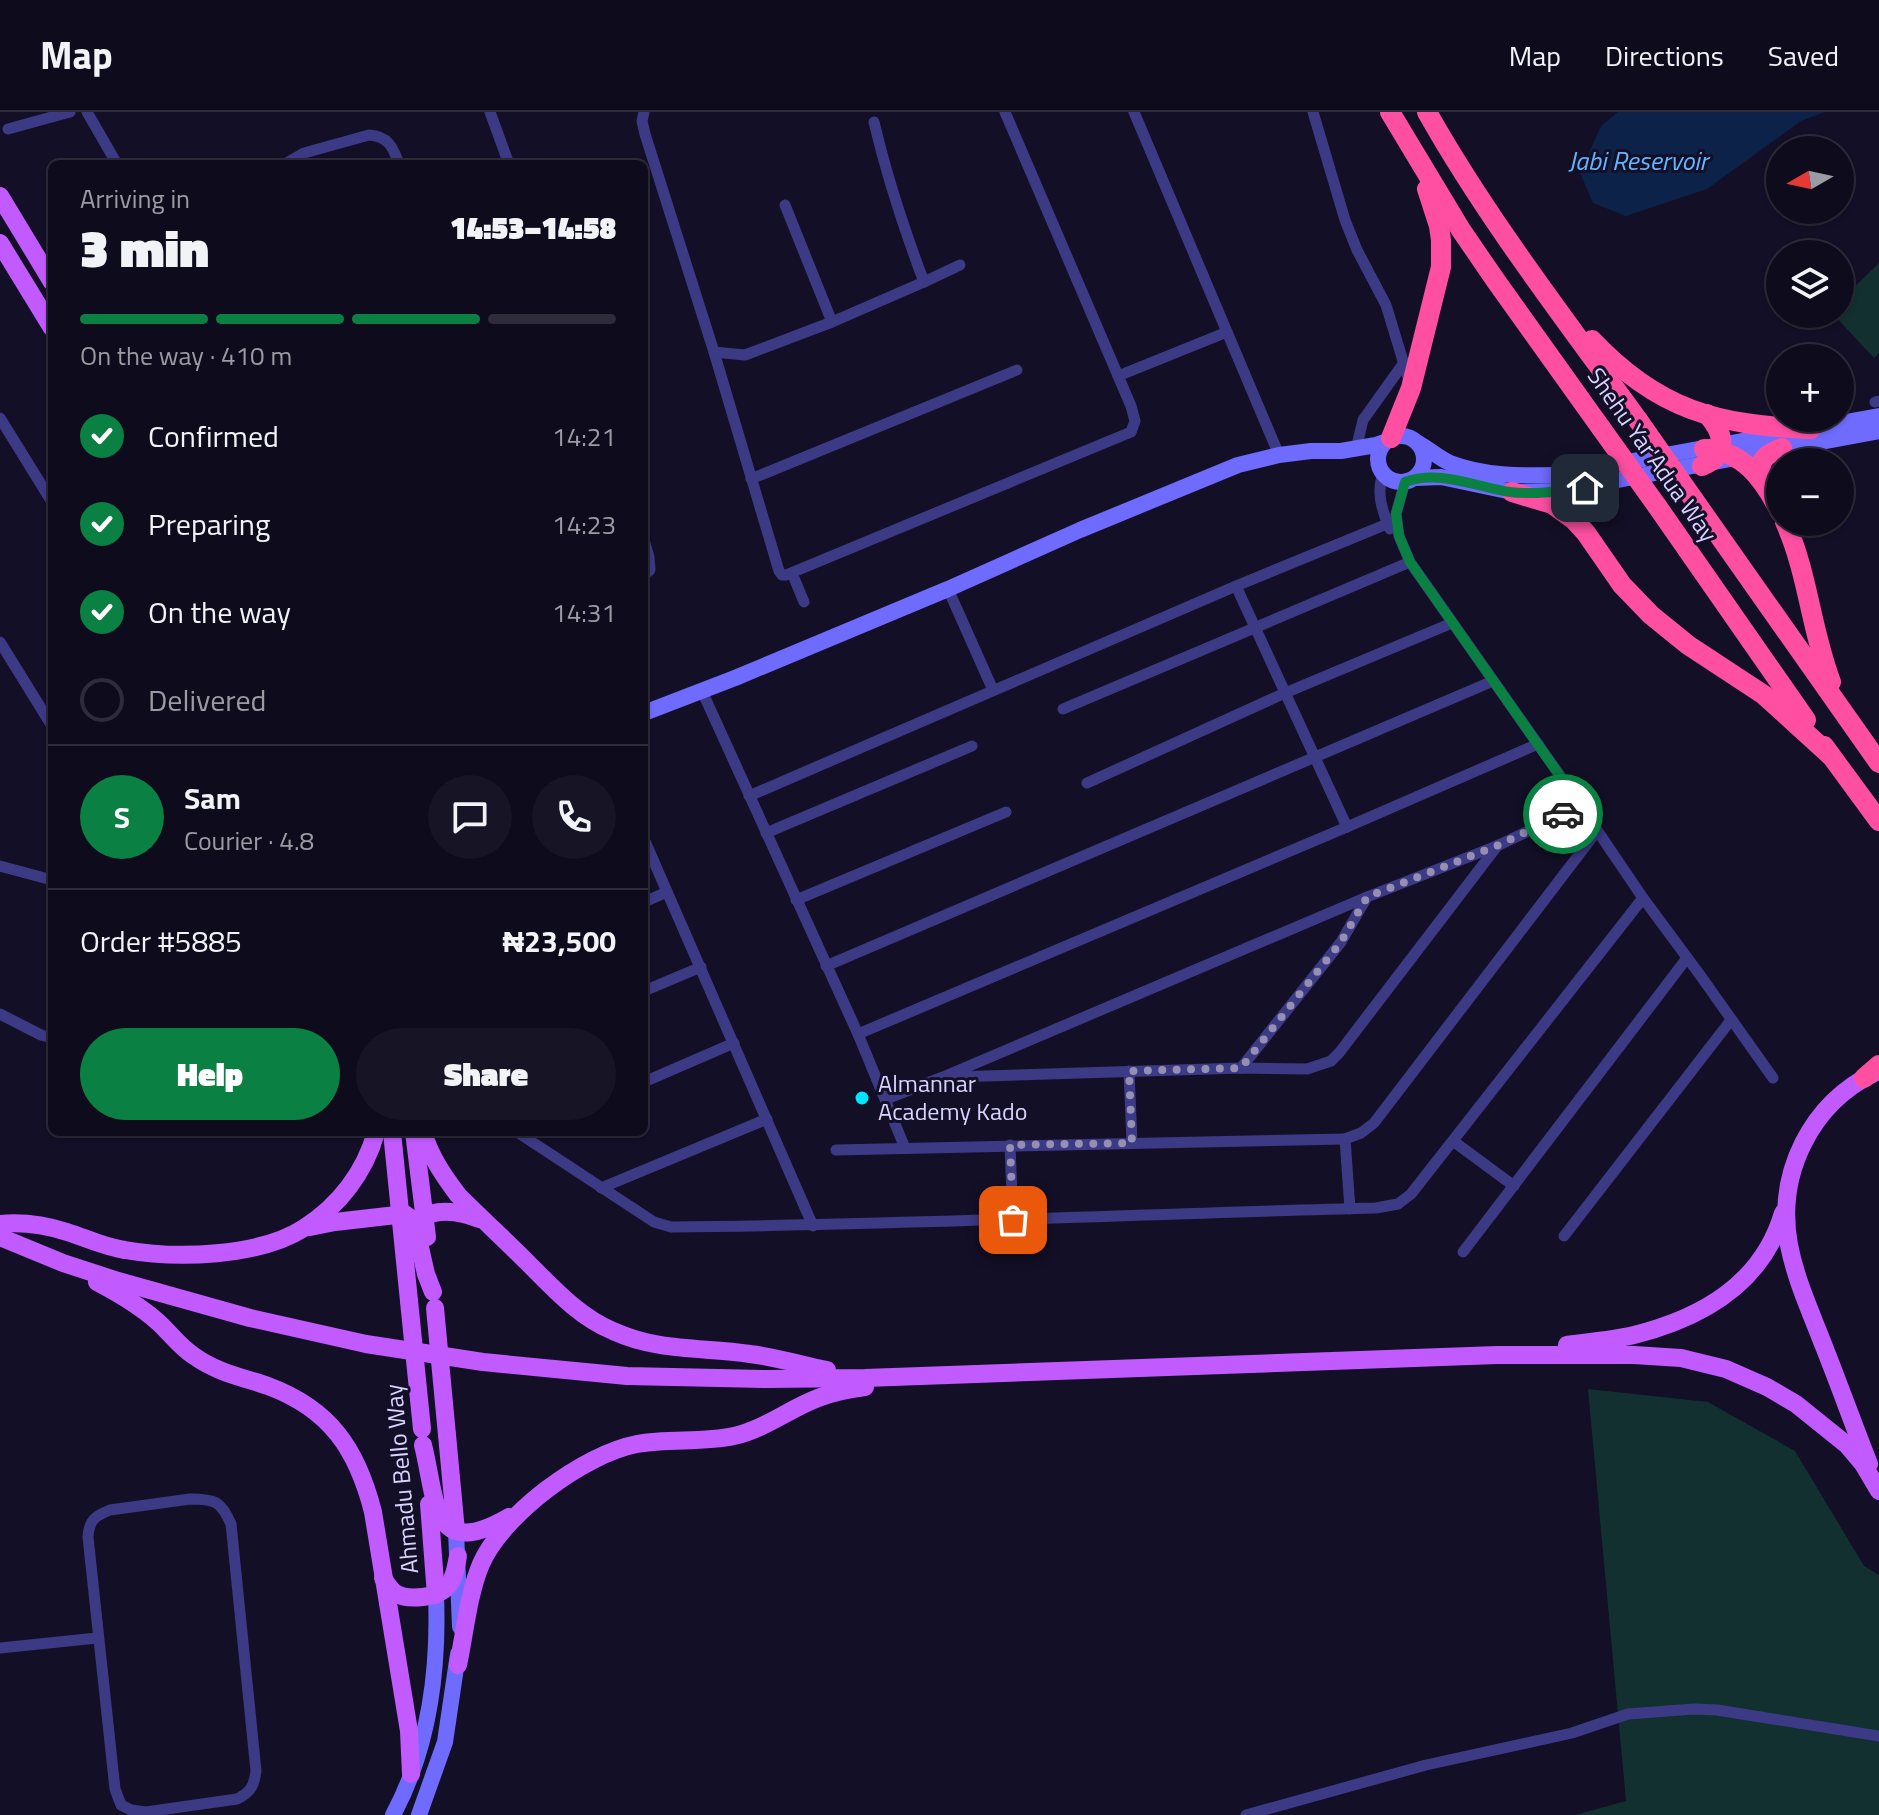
<!DOCTYPE html>
<html lang="en">
<head>
<meta charset="utf-8">
<style>
  :root { --surface:#0e0b1c; --page:#171425; --text:#f1f3f6; --muted:#9b9ba3; --line:#2e2b3b; --accent:#0b8043 }
  body { margin:0; font-family:"Titillium Web",sans-serif; background:var(--page); color:var(--text); height:100vh; display:flex; flex-direction:column; font-size:30px; white-space:nowrap }
  * { box-sizing:border-box; margin:0 }
  p { font-size:26px; color:var(--muted) }
  .icon { flex:none; width:44px; height:44px; fill:none; stroke:currentColor; stroke-width:2; stroke-linecap:round; stroke-linejoin:round }
  .map { position:relative; flex:1; overflow:hidden }
  .panel { position:absolute; left:48px; top:48px; width:600px; height:976px; display:flex; flex-direction:column; background:var(--surface); border-radius:12px; box-shadow:0 2px 6px #0004,0 0 0 2px var(--line) }
  .panel>* { flex:none }
  .needle { width:52px; rotate:261deg }
  .tools { position:absolute; left:1766px; top:24px; display:grid; gap:16px }
  .tools a { display:grid; place-items:center; width:88px; height:88px; border-radius:50%; background:var(--surface); box-shadow:0 2px 6px #0004,0 0 0 2px var(--line); font-size:40px }
  .pin { position:absolute; display:grid; place-items:center; width:68px; height:68px; color:#fff; margin:-34px; border-radius:16px; box-shadow:0 4px 12px #0006 }
  .courier { position:absolute; display:grid; place-items:center; width:80px; height:80px; margin:-40px; border:6px solid #0b8043; border-radius:50%; background:#fff; color:#222; box-shadow:0 2px 10px #0007 }
  .summary em { font-style:normal; font-weight:800 }
  .summary div { display:flex; flex-direction:column-reverse }
  .summary { display:flex; align-items:center; justify-content:space-between; height:136px; padding:0 32px }
  h1 { font-size:52px; font-weight:800; line-height:60px }
  .bar { display:grid; grid-template-columns:repeat(4,1fr); gap:12px 8px; align-content:center; height:96px; padding:0 32px }
  .bar i { height:10px; border-radius:6px; background:var(--line) }
  .bar .active { background:var(--accent) }
  .bar p { grid-column:span 4 }
  .line { display:flex; align-items:center; gap:20px; padding:0 32px; border-top:2px solid var(--line) }
  .line div { flex:1 }
  .round { display:grid; place-items:center; flex:none; width:84px; height:84px; border-radius:42px; background:var(--page) }
  ol { padding:0 32px; list-style:none }
  li { display:flex; align-items:center; gap:24px; height:88px }
  li p { margin-inline-start:auto }
  li .icon { padding:8px; border-radius:50%; background:var(--accent); color:#fff; stroke-width:4 }
  li:last-child { color:var(--muted) }
  li i { width:44px; height:44px; border:4px solid var(--line); border-radius:50% }
  .primary-button { display:flex; gap:16px; margin-top:auto; padding:16px 32px }
  .primary-button a { flex:1; height:92px; border-radius:48px; background:var(--accent); color:#fff; font-size:32px; font-weight:800; line-height:92px; text-align:center }
  .primary-button a+a { background:var(--page); color:var(--text) }
  header { display:flex; align-items:center; gap:48px; box-sizing:border-box; height:112px; padding:0 40px; background:var(--surface); border-bottom:2px solid var(--line) }
  header strong { font-size:38px }
  nav { display:flex; gap:44px; margin-inline-start:auto; font-size:28px }
  .map>svg:first-child { display:block }
  .green { fill:#12302f }
  .water { fill:#0c2248 }
  .lines { fill:none; stroke-linecap:round; stroke-linejoin:round }
  .street { stroke:#3d3a85; stroke-width:11 }
  .secondary { stroke:#6f6bff; stroke-width:16 }
  .primary { stroke:#c25bff; stroke-width:18 }
  .highway { stroke:#ff4fa3; stroke-width:20 }
  .primary-bridge { stroke:#c25bff; stroke-width:18 }
  .highway-bridge { stroke:#ff4fa3; stroke-width:20 }
  .done { stroke:#948fb3; stroke-width:8; stroke-dasharray:0 14.4 }
  .route { stroke:#0b8043; stroke-width:10 }
  .poi-dot { fill:#00e5ff; stroke:#130f26; stroke-width:3 }
  .labels { text-anchor:middle; stroke-width:6; stroke-linejoin:round; paint-order:stroke }
  .street-label { font-size:24px; fill:#d9d4ff; stroke:#130f26 }
  .poi-label { font-size:24px; fill:#d9d4ff; stroke:#130f26; text-anchor:start }
  .water-label { font-size:26px; font-style:italic; fill:#62b6ff; stroke:#130f26 }
</style>
</head>
<body>
<header>
<strong>Map</strong>
<nav><a>Map</a><a>Directions</a><a>Saved</a></nav>
</header>
<div class="map">
<svg width="1879" height="1703" viewBox="0 0 1879 1703">
  <rect width="100%" height="100%" fill="#130f26"/>
  <!-- green -->
  <g class="green">
    <polygon points="1879,151 1879,241 1874,246 1833,202 1840,202 1840,189"/>
    <polygon points="1588,1277 1708,1290 1795,1339 1864,1454 1879,1463 1879,1703 1575,1703 1626,1689"/>
  </g>
  <!-- water -->
  <polygon class="water" points="1618,0 1825,0 1801,9 1707,77 1626,104 1593,91 1580,61 1601,14"/>
  <g class="lines">
    <!-- street -->
    <g class="street">
      <polyline points="87,0 117,52"/>
      <polyline points="490,0 509,52"/>
      <polyline points="644,0 642,9 645,22 714,240 779,459 782,463 786,463 1131,320 1135,309 1131,294 1005,0"/>
      <polyline points="1134,0 1279,343"/>
      <polyline points="1313,0 1345,108 1357,138 1386,193 1410,272"/>
      <polyline points="8,17 70,0"/>
      <path d="M285,52L304,41L369,23C388,24 393,35 399,52"/>
      <polyline points="785,93 832,210"/>
      <polyline points="924,170 960,153"/>
      <path d="M714,240L745,243L832,210L924,170C904,117 887,65 874,10"/>
      <polyline points="1118,264 1227,220"/>
      <polyline points="1875,290 1879,289"/>
      <polyline points="0,306 52,390"/>
      <polyline points="1356,337 1363,308 1403,252"/>
      <path d="M1383,362C1376,380 1382,399 1390,417"/>
      <polyline points="751,367 1017,258"/>
      <polyline points="1405,370 1396,402 1399,424 1410,450 1563,668 1643,786 1700,863 1773,966"/>
      <polyline points="644,428 649,445 650,458 644,463"/>
      <polyline points="792,461 804,490"/>
      <polyline points="1236,474 1347,715"/>
      <polyline points="948,477 993,578"/>
      <polyline points="0,530 52,614"/>
      <polyline points="702,579 858,922 905,1036"/>
      <polyline points="1063,597 1410,450"/>
      <polyline points="1087,671 1285,581 1452,511"/>
      <polyline points="749,684 1236,474 1387,412"/>
      <polyline points="766,721 972,634"/>
      <polyline points="644,727 813,1114"/>
      <polyline points="0,754 52,768"/>
      <polyline points="796,788 1006,700"/>
      <polyline points="644,790 667,780"/>
      <polyline points="826,854 1493,569"/>
      <polyline points="644,879 701,855"/>
      <polyline points="0,902 41,923 52,926"/>
      <polyline points="858,922 1347,715 1538,632"/>
      <polyline points="1241,956 1341,830 1367,785"/>
      <polyline points="1129,959 1132,1031"/>
      <polyline points="952,965 1241,956 1307,957 1331,949 1339,941 1498,733"/>
      <polyline points="644,970 734,931"/>
      <polyline points="886,987 943,965 1367,785 1499,733 1581,694"/>
      <path d="M517,1020L654,1110L671,1115C906,1113 1141,1102 1376,1096L1398,1092L1411,1082L1643,786"/>
      <polyline points="1453,1029 1514,1074"/>
      <polyline points="1010,1033 1013,1108"/>
      <polyline points="836,1038 1345,1027"/>
      <polyline points="601,1076 767,1007"/>
      <polyline points="1350,1097 1345,1027 1361,1021 1374,1011 1597,719"/>
      <polyline points="1564,1124 1731,908"/>
      <polyline points="1463,1140 1687,846"/>
      <path d="M190,1387C215,1387 221,1389 231,1412L256,1659C254,1674 251,1680 237,1687L146,1700L131,1698L121,1693L115,1677L88,1425C89,1408 95,1404 110,1398Z"/>
      <polyline points="0,1536 97,1526"/>
      <polyline points="1246,1703 1426,1653 1572,1621 1628,1602 1694,1597 1717,1598 1879,1624"/>
    </g>
    <!-- secondary -->
    <g class="secondary">
      <circle cx="1401" cy="347" r="23"/>
      <path d="M1418,331C1429,337 1439,346 1450,351C1483,364 1521,364 1556,363L1879,304"/>
      <polyline points="1415,366 1441,365 1512,380 1559,379 1879,319"/>
      <polyline points="644,601 735,566 948,477 1080,418 1238,353 1279,343 1311,339 1341,339 1376,333 1387,329"/>
      <polyline points="456,1419 460,1515"/>
      <path d="M393,1703C429,1636 439,1558 436,1483"/>
      <polyline points="419,1703 445,1630 458,1542"/>
    </g>
    <!-- primary -->
    <g class="primary">
      <polyline points="0,84 52,170"/>
      <polyline points="0,131 52,216"/>
      <polyline points="392,1020 409,1189"/>
      <polyline points="414,1020 427,1125"/>
      <path d="M423,1020C430,1044 443,1063 458,1083C481,1106 505,1128 528,1151C553,1176 579,1205 613,1219C659,1240 702,1235 750,1242C776,1245 802,1253 827,1258"/>
      <path d="M416,1108C436,1096 457,1098 479,1107"/>
      <path d="M0,1112C22,1110 45,1113 67,1120C86,1126 105,1135 125,1138C176,1147 259,1145 304,1116C339,1094 365,1060 376,1020"/>
      <polyline points="310,1115 335,1110 405,1102 414,1109 426,1162 433,1180"/>
      <polyline points="0,1125 63,1151 118,1169 250,1206 366,1232 483,1250 627,1264 766,1267 865,1266 1497,1243 1634,1243 1681,1246 1726,1257 1767,1275 1796,1292 1847,1333 1863,1352 1879,1379"/>
      <path d="M97,1170C118,1181 140,1194 158,1210C171,1222 180,1235 194,1244C218,1261 242,1265 268,1274C330,1297 357,1337 373,1400L409,1619L411,1662"/>
      <path d="M1567,1233C1589,1230 1612,1228 1634,1223C1702,1206 1762,1172 1783,1101"/>
      <polyline points="447,1323 456,1419"/>
      <path d="M423,1333C437,1389 431,1450 509,1405"/>
      <path d="M1869,1352C1854,1314 1840,1275 1825,1237C1812,1203 1796,1169 1789,1133C1776,1061 1811,991 1876,960"/>
      <polyline points="429,1392 436,1483"/>
      <path d="M383,1466C386,1471 390,1477 395,1481C408,1489 438,1486 448,1474C455,1466 456,1454 458,1444"/>
      <path d="M458,1553C465,1520 468,1483 481,1452C503,1402 584,1342 637,1332C669,1326 702,1331 734,1324C765,1317 789,1297 818,1286C833,1280 849,1277 865,1275"/>
    </g>
    <!-- highway -->
    <g class="highway">
      <polyline points="1390,0 1461,118 1496,169 1601,316"/>
      <path d="M1427,0C1488,108 1565,207 1638,308"/>
      <path d="M1592,228C1658,298 1717,313 1811,317"/>
      <polyline points="1391,326 1411,276 1441,155 1441,128 1439,114 1427,77"/>
      <path d="M1704,337C1743,338 1764,368 1780,400"/>
      <path d="M1702,354C1730,343 1724,321 1707,302"/>
      <path d="M1762,369C1758,348 1763,344 1782,336"/>
      <polyline points="1512,380 1552,392 1574,408 1586,421 1622,473 1651,503 1688,533 1764,583 1830,643"/>
      <polyline points="1694,388 1879,651"/>
      <polyline points="1657,394 1806,608"/>
      <path d="M1785,410C1808,461 1811,518 1831,570"/>
      <polyline points="1824,634 1879,709"/>
      <polyline points="1864,966 1879,953"/>
    </g>
    <!-- primary-bridge -->
    <g class="primary-bridge">
      <polyline points="409,1189 422,1317"/>
      <polyline points="435,1196 447,1323"/>
    </g>
    <!-- highway-bridge -->
    <g class="highway-bridge">
      <polyline points="1638,308 1694,388"/>
      <polyline points="1601,316 1657,394"/>
    </g>
  </g>
  <g class="lines">
    <!-- done -->
    <polyline class="done" points="1013,1108 1010,1033 1132,1031 1129,959 1241,956 1341,830 1367,785 1499,733 1563,702"/>
    <!-- route -->
    <path class="route" d="M1563,702L1581,694L1410,450L1399,424L1396,402L1405,370C1439,357 1476,375 1510,380C1535,383 1561,379 1585,376"/>
  </g>
  <!-- markers -->
  <circle class="poi-dot" cx="862" cy="986" r="8"/>
  <g class="labels">
    <!-- street labels -->
    <g class="street-label">
      <text transform="translate(1652 343) rotate(55)" y="8">Shehu Yar'Adua Way</text>
      <text transform="translate(402 1367) rotate(-95)" y="8">Ahmadu Bello Way</text>
    </g>
    <!-- poi labels -->
    <g class="poi-label">
      <text x="878" y="980">Almannar<tspan x="878" dy="28">Academy Kado</tspan></text>
    </g>
    <!-- water labels -->
    <g class="water-label">
      <text x="1638" y="58">Jabi Reservoir</text>
    </g>
  </g>
</svg>
<div class="tools">
<a><svg class="needle" viewBox="-14 -14 28 28"><path d="M0-13l5 13h-10z" fill="#e53935"/><path d="M0 13l5-13h-10z" fill="#9b9ba3"/></svg></a>
<a><svg class="icon" aria-label="layers" viewBox="0 0 24 24"><path d="M12 4l9 5-9 5-9-5zM3 14l9 5 9-5"/></svg></a>
<a>+</a>
<a>−</a>
</div>
<div class="pin" style="left:1013px;top:1108px;background:#ea580c"><svg class="icon" aria-label="bag" viewBox="0 0 24 24"><path d="M5 8h14l-1 12H6zM9 8a3 3 0 0 1 6 0"/></svg></div>
<div class="pin" style="left:1585px;top:376px;background:#1f2937"><svg class="icon" aria-label="home" viewBox="0 0 24 24"><path d="M3 11l9-7 9 7M6 9v11h12V9"/></svg></div>
<div class="courier" style="left:1563px;top:702px"><svg class="icon" aria-label="car" viewBox="0 0 24 24"><path d="M5 17H2v-5l4-1 3-4h7l3 4 3 1v5h-3M9 17h6M6 11h13"/><circle cx="7" cy="17" r="2"/><circle cx="17" cy="17" r="2"/></svg></div>
<section class="panel">
<div class="summary"><div><h1>3 min</h1><p>Arriving in</p></div><em>14:53–14:58</em></div>
<div class="bar"><i class="active"></i><i class="active"></i><i class="active"></i><i></i><p>On the way · 410 m</p></div>
<ol>
<li><svg class="icon" aria-label="check" viewBox="0 0 24 24"><path d="M5 12l5 5 9-10"/></svg>Confirmed<p>14:21</p></li>
<li><svg class="icon" aria-label="check" viewBox="0 0 24 24"><path d="M5 12l5 5 9-10"/></svg>Preparing<p>14:23</p></li>
<li><svg class="icon" aria-label="check" viewBox="0 0 24 24"><path d="M5 12l5 5 9-10"/></svg>On the way<p>14:31</p></li>
<li><i></i>Delivered</li>
</ol>
<div class="line" style="height:144px"><b class="round" style="background:var(--accent);color:#fff">S</b><div><b>Sam</b><p>Courier · 4.8</p></div><a class="round"><svg class="icon" aria-label="chat" viewBox="0 0 24 24"><path d="M4 5h16v11H9l-5 4z"/></svg></a><a class="round"><svg class="icon" aria-label="phone" viewBox="0 0 24 24"><path d="M5 4h4l2 5-3 2q2 4 5 5l2-3 5 2v4C11 20 4 13 5 4z"/></svg></a></div>
<div class="line" style="height:104px"><div>Order #5885</div><b>₦23,500</b></div>
<div class="primary-button"><a>Help</a><a>Share</a></div>
</section>
</div>
</body>
</html>
